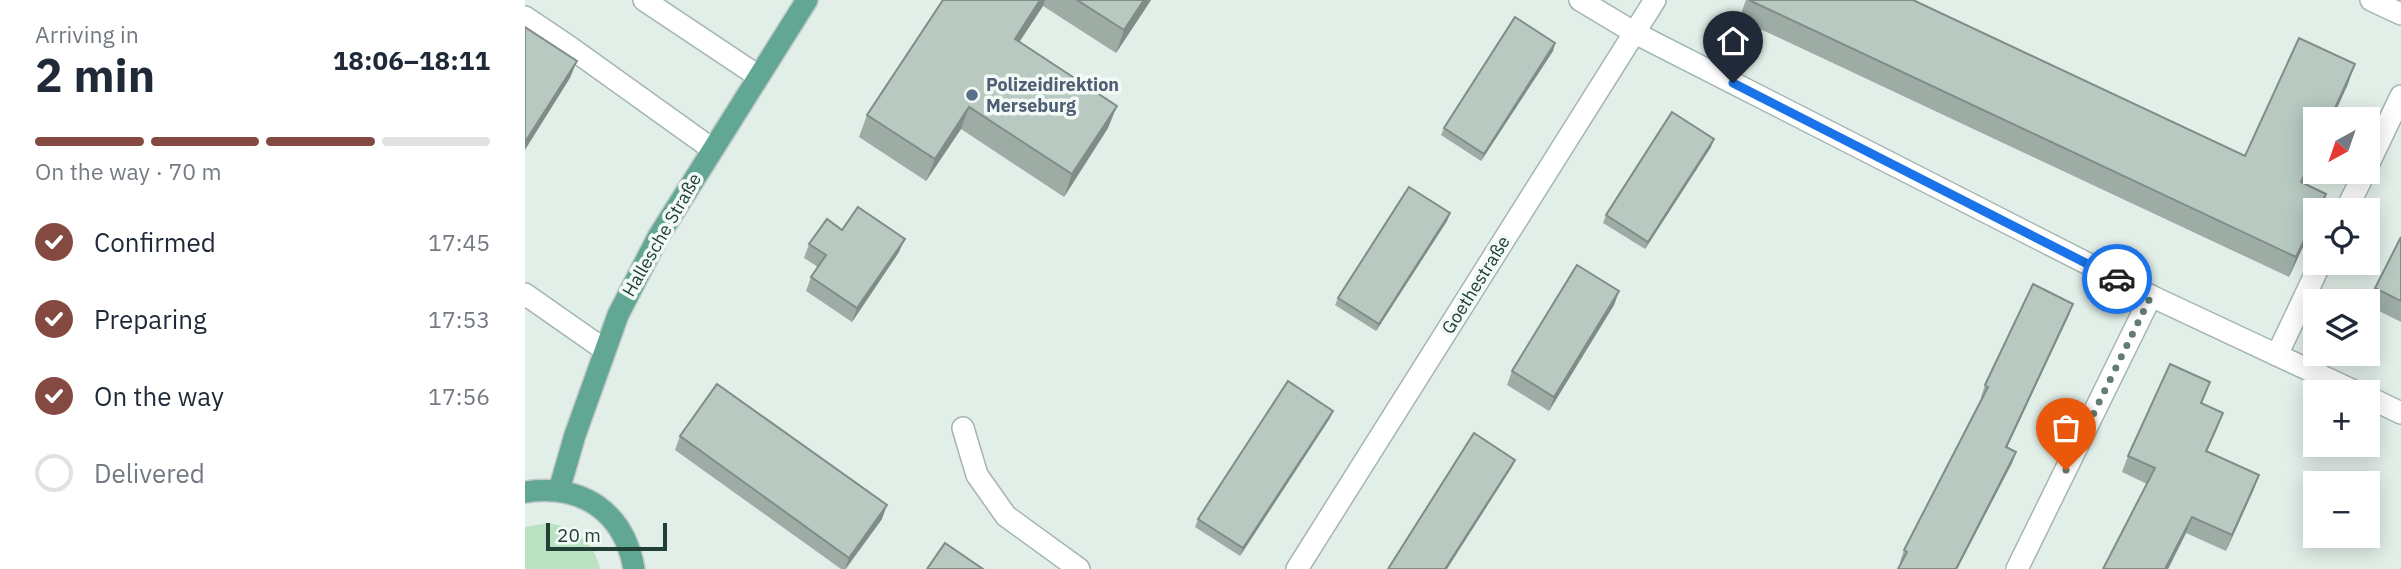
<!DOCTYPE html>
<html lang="en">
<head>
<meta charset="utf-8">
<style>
  :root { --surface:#fff; --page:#f2f2f3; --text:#1f2937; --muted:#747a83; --line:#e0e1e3; --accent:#844a42 }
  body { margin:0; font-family:"IBM Plex Sans",sans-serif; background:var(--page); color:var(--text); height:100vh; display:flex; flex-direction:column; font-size:26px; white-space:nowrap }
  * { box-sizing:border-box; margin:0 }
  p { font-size:23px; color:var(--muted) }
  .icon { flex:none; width:38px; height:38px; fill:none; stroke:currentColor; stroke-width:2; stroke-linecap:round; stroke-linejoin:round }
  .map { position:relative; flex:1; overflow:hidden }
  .drawer { display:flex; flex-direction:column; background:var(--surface); width:525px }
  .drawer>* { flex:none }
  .needle { width:46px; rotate:220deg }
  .buttons { position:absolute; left:1778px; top:107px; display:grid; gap:14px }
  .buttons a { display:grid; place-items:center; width:77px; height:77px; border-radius:0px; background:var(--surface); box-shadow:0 4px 18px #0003; font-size:35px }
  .scale { position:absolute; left:21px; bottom:18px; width:121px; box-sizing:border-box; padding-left:7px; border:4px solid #204036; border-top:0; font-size:19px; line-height:24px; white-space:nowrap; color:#204036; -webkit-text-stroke:5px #f3faf6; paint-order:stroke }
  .pin { position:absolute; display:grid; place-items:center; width:60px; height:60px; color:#fff; margin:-72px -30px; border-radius:50% 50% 50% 0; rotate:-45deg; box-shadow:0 0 7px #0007 }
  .pin .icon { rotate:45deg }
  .courier { position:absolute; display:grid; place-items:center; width:70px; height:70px; margin:-35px; border:5px solid #1a73e8; border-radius:50%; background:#fff; color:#222; box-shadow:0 2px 9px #0007 }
  .summary em { font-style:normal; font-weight:700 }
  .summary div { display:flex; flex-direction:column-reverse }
  .summary { display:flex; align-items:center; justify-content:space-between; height:119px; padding:0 35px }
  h1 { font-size:46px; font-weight:700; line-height:52px }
  .bar { display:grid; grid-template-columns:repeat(4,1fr); gap:10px 7px; align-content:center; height:84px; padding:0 35px }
  .bar i { height:9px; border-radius:5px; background:var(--line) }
  .bar .active { background:var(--accent) }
  .bar p { grid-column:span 4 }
  ol { padding:0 35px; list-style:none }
  li { display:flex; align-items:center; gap:21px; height:77px }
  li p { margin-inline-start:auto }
  li .icon { padding:7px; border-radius:50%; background:var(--accent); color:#fff; stroke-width:4 }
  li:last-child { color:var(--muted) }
  li i { width:38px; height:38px; border:4px solid var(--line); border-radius:50% }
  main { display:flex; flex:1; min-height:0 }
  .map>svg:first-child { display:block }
  .green { fill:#b9e1c2 }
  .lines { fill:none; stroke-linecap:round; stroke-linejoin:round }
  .minor-casing { stroke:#a4b6af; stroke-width:24 }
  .major-casing { stroke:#c1cac7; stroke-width:24 }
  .minor { stroke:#fff; stroke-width:21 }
  .major { stroke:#62a793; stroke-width:21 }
  .wall { fill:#9dada6 }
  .shaded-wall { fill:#808d87 }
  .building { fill:#b7c9c1; stroke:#808d87; stroke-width:2 }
  .done { stroke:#647d74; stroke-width:7; stroke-dasharray:0 12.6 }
  .route { stroke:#1a73e8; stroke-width:9 }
  .service-dot { fill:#5c6f8a; stroke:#f3faf6; stroke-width:2.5 }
  .labels { text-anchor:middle; stroke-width:7; stroke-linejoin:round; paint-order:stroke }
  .service-label { font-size:18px; font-weight:bold; fill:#4e5e75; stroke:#f3faf6; text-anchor:start }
  .street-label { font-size:18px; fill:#204036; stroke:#f3faf6 }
</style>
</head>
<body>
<main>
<section class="drawer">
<div class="summary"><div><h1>2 min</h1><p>Arriving in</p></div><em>18:06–18:11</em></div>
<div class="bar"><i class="active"></i><i class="active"></i><i class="active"></i><i></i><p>On the way · 70 m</p></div>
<ol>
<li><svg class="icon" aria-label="check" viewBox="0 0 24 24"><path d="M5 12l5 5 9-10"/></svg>Confirmed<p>17:45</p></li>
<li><svg class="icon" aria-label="check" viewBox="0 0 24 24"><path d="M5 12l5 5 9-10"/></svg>Preparing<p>17:53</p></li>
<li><svg class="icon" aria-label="check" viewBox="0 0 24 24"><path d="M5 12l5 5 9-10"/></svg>On the way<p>17:56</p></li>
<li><i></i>Delivered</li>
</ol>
</section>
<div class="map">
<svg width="1876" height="569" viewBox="0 0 1876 569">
  <rect width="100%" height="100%" fill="#e2eee8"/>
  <!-- green -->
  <path class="green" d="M23,523C48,527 70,543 75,569H0V527Z"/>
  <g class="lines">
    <!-- minor casing -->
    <g class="minor-casing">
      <g id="minor">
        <polyline points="119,0 233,76"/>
        <polyline points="1055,0 1110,33 1626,296 1831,392"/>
        <polyline points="1846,0 1876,14"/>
        <polyline points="0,17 46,48 187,149"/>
        <polyline points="1843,165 1876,96"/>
        <polyline points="1821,210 1840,172"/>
        <polyline points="0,294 80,350"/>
        <polyline points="1752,355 1796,262"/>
        <polyline points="1843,397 1876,413"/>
        <polyline points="438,428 452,475 481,516 554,569"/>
        <polyline points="772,569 1130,0"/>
        <polyline points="1492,569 1626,296"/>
      </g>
    </g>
    <!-- major casing -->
    <g class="major-casing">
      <g id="major">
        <polyline points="34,490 50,435 93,315 133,237 282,0"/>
        <path d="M0,492C57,484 99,511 109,569"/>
      </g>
    </g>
    <!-- minor -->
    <use href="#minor" class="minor"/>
    <!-- major -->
    <use href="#major" class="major"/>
  </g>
  <!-- wall -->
  <g class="wall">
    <polygon points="418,0 626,0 591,53 518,6 494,42 583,128 539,197 436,129 401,181 334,137 342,115"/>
    <polygon points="1221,0 1388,0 1720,156 1823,84 1807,119 1790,119 1777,183 1790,210 1790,221 1764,277 1214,19"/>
    <polygon points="1030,43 1028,51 956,161 916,135 919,128"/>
    <polygon points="1186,147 1120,249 1078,223 1081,215"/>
    <polygon points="925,213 922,221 851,331 810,305 813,298"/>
    <polygon points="317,230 374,252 327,322 281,291 286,277 293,267 279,258 284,244"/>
    <polygon points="1876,237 1876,322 1844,306 1850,288"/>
    <polygon points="1094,291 1089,305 1024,411 982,385 987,371"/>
    <polygon points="1544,315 1482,447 1491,452 1487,463 1432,569 1373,569 1376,563 1375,562 1379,550 1457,398 1456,397 1460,385"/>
    <polygon points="1677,403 1698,413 1682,451 1734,475 1728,491 1701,551 1661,533 1643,569 1578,569 1622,484 1597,472 1603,456"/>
    <polygon points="805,418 715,556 670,527 673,519"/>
    <polygon points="155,436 357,519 321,569 316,569 150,450"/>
  </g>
  <!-- shaded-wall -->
  <g class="shaded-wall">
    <polygon points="515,0 520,0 518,6 482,61 490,39"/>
    <polygon points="619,0 626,0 591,53 599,30"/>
    <polygon points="1030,43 1028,51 956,161 959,154"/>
    <polygon points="52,61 45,78 0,150 0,142"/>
    <polygon points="1830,64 1823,84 1807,119 1805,119"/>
    <polygon points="592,106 583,128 539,197 547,174"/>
    <polygon points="444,107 436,129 401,181 410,159"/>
    <polygon points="1189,139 1186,147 1120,249 1123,242"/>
    <polygon points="1790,150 1790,154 1768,202 1776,182"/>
    <polygon points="925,213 922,221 851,331 854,324"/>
    <polygon points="1790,217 1790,221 1764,277 1771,257"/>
    <polygon points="380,239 374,252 327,322 332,308"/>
    <polygon points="1094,291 1089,305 1024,411 1029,397"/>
    <polygon points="1548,304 1544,315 1477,458 1481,447"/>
    <polygon points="808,411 805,418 715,556 718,548"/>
    <polygon points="1698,413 1692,429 1675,467 1681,451"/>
    <polygon points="1491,452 1487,463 1432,569 1431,569"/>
    <polygon points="990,460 987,467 922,569 920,569"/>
    <polygon points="1734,475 1728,491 1701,551 1707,535"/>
    <polygon points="362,505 357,519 320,569 324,558"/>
    <polygon points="1667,517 1661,533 1643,569 1640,569"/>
  </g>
  <!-- building -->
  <g class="building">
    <polygon points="418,0 515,0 490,39 592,106 547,174 444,107 410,159 342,115"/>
    <polygon points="552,0 619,0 599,30"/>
    <polygon points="1224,0 1388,0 1720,156 1774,38 1830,64 1805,119 1790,119 1790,150 1776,182 1801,194 1793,210 1790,210 1790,217 1771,257"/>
    <polygon points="990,17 1030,43 959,154 919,128"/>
    <polygon points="0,27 52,61 0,142"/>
    <polygon points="1147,112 1189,139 1123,242 1081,215"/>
    <polygon points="884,187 925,213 854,324 813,298"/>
    <polygon points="333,207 380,239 332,308 286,277 301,255 284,244 302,219 317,230"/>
    <polygon points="1876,237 1876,301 1850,288"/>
    <polygon points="1052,265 1094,291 1029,397 987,371"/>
    <polygon points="1508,284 1548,304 1481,447 1491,452 1431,569 1373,569 1382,552 1379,550 1463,387 1460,385"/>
    <polygon points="1645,364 1685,382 1676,403 1698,413 1681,451 1734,475 1707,535 1667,517 1640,569 1578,569 1630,468 1603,456"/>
    <polygon points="763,381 808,411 718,548 673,519"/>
    <polygon points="192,384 362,505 324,558 155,436"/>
    <polygon points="949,433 990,460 920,569 863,569"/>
    <polygon points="420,543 458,569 402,569"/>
  </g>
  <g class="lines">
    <!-- done -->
    <polyline class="done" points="1541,470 1626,296 1592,279"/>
    <!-- route -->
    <polyline class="route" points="1208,83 1592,279"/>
  </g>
  <!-- markers -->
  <circle class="service-dot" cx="447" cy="95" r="7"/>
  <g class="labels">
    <!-- service labels -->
    <g class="service-label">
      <text x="461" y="91">Polizeidirektion<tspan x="461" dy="21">Merseburg</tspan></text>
    </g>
    <!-- street labels -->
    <g class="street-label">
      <text transform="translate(137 235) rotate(-60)" y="6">Hallesche Straße</text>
      <text transform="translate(951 285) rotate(-58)" y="6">Goethestraße</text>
    </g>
  </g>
</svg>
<div class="buttons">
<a><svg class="needle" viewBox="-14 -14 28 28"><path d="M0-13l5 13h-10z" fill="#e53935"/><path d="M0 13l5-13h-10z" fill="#747a83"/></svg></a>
<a><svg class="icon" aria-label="locate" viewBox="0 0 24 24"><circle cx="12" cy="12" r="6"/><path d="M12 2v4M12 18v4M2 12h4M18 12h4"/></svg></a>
<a><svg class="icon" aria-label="layers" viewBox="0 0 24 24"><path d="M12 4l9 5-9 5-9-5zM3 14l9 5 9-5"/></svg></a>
<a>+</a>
<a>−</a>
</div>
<div class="scale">20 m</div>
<div class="pin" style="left:1541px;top:470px;background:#ea580c"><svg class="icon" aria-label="bag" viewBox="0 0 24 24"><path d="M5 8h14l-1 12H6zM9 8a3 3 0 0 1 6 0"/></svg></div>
<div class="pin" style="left:1208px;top:83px;background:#1f2937"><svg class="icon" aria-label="home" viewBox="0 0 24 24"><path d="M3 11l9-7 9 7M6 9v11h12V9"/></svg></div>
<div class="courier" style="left:1592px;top:279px"><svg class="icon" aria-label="car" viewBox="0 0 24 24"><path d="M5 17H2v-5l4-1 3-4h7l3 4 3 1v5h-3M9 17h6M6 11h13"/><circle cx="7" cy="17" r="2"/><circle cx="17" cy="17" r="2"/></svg></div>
</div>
</main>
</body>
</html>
